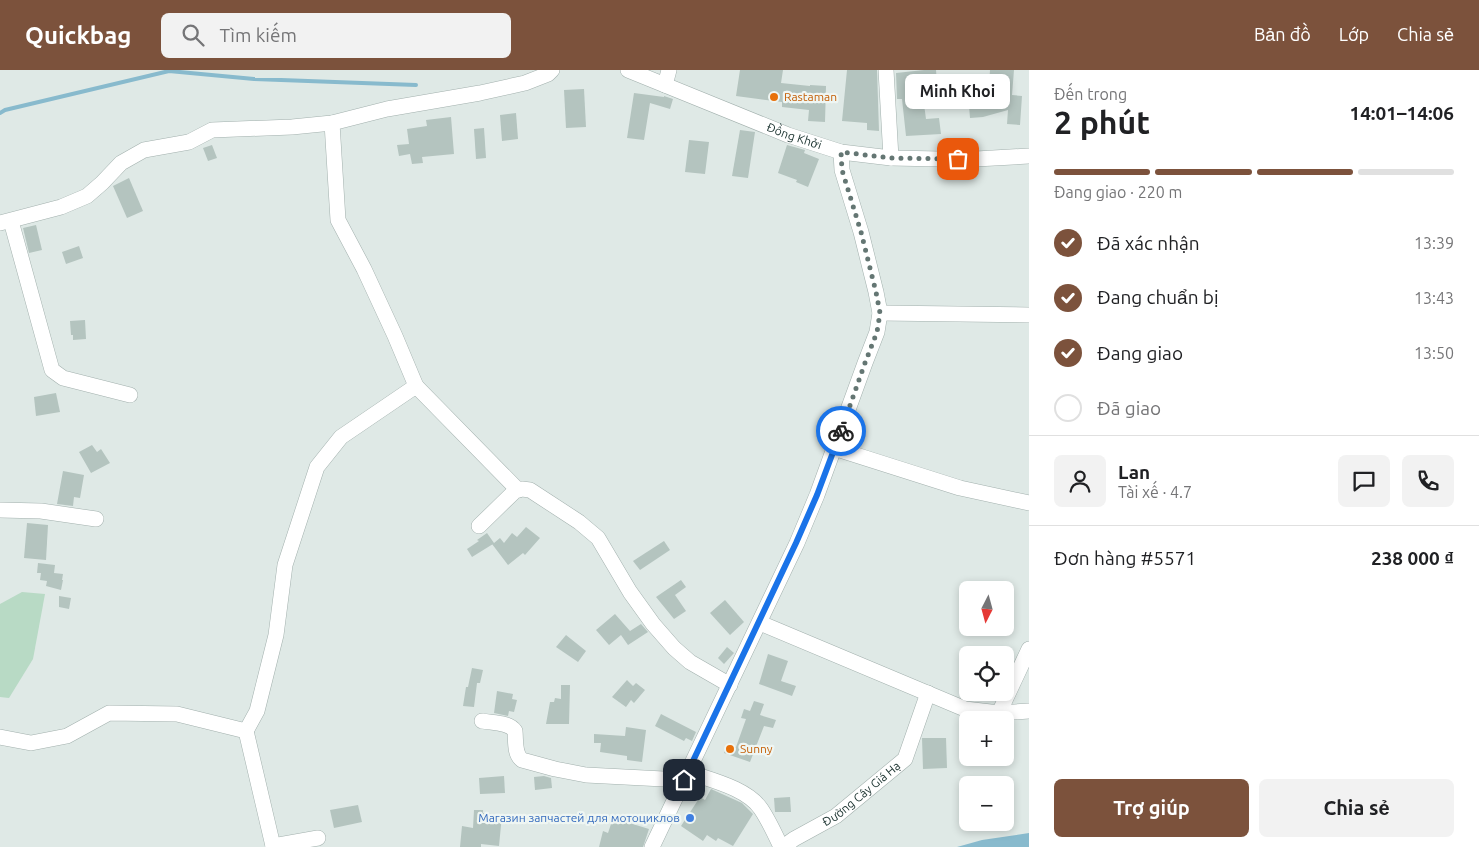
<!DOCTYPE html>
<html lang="vi">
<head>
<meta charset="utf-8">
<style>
  :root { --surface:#fff; --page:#f2f2f2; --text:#202124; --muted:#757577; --line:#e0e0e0; --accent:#7c523c }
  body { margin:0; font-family:Ubuntu,sans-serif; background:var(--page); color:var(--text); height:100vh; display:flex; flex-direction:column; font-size:19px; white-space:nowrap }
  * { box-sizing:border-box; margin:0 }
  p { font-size:16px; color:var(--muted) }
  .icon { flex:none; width:28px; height:28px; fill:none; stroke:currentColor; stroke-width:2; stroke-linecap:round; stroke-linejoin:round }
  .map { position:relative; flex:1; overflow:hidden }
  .panel { display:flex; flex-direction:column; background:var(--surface); width:450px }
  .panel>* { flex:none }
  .needle { width:32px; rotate:186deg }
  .controls { position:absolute; left:959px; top:511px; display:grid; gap:10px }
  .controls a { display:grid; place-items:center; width:55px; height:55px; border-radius:8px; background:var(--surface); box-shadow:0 2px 8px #0003; font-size:25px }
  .pin { position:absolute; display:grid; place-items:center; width:42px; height:42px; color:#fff; margin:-21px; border-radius:10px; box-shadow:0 2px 8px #0006 }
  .courier { position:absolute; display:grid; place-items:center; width:50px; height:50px; margin:-25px; border:4px solid #1a73e8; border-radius:50%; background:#fff; color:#222; box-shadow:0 1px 6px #0007 }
  .bubble { position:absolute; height:35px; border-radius:8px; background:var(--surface); box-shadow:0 2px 8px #0003; font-size:16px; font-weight:600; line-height:35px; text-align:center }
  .summary em { font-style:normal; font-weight:600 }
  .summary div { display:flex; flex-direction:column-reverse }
  .summary { display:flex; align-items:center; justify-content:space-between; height:85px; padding:0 25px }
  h1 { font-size:32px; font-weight:600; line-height:38px }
  .bar { display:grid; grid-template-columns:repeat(4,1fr); gap:8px 5px; align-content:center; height:60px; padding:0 25px }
  .bar i { height:6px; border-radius:4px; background:var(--line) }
  .bar .selected { background:var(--accent) }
  .bar p { grid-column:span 4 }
  .line { display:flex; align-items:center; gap:12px; padding:0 25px; border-top:1px solid var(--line) }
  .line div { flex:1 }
  .round { display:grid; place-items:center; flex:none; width:52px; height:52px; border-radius:8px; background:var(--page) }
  ol { padding:0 25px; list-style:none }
  li { display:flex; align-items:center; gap:15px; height:55px }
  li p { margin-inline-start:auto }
  li .icon { padding:5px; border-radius:50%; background:var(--accent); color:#fff; stroke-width:4 }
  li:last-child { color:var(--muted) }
  li i { width:28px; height:28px; border:2px solid var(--line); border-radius:50% }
  .primary-button { display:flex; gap:10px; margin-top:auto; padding:10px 25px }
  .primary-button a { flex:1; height:58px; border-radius:8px; background:var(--accent); color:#fff; font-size:20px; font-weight:600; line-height:58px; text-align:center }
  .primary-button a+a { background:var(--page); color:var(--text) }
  header { display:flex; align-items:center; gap:30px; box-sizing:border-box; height:70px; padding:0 25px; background:var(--accent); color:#fff }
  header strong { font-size:24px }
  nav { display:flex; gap:28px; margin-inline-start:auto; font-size:18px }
  .search { width:350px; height:45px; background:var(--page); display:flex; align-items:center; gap:12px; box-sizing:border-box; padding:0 18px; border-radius:8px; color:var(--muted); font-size:19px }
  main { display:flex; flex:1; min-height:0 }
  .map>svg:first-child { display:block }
  .green { fill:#b8dac5 }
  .water { fill:#88bacd }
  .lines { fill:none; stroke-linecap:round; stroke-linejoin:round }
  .stream { stroke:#88bacd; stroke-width:4 }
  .building { fill:#b4c4bf }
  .minor-casing { stroke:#a2b0ad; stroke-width:16 }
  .minor { stroke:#fff; stroke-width:15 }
  .done { stroke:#647673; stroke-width:5; stroke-dasharray:0 9 }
  .route { stroke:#1a73e8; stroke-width:6 }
  .food-dot { fill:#e8710a; stroke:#eff6f3; stroke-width:2 }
  .shop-dot { fill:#3f7fe0; stroke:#eff6f3; stroke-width:2 }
  .labels { text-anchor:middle; stroke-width:4.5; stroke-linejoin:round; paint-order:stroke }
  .food-label { font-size:12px; fill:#c56008; stroke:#eff6f3; text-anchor:start }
  .street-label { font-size:12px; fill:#213835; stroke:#eff6f3 }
  .shop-label { font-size:12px; fill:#366cbe; stroke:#eff6f3; text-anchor:end }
</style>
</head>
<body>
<header>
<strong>Quickbag</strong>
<div class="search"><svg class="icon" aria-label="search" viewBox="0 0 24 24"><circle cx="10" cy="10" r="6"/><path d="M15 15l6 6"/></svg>Tìm kiếm</div>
<nav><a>Bản đồ</a><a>Lớp</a><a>Chia sẻ</a></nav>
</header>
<main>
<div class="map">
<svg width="1029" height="777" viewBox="0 0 1029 777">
  <rect width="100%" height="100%" fill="#dfe9e6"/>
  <!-- green -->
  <polygon class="green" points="22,522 45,524 33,589 9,628 0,627 0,534"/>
  <!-- water -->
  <polygon class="water" points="1029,763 1029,777 957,777 982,770"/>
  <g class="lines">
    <!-- stream -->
    <polyline class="stream" points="0,43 5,40 169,1 254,9 416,15"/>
  </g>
  <!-- building -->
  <g class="building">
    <polygon points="740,0 783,0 781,13 810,16 810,15 826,16 825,52 808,51 809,40 782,37 782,32 736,26"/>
    <polygon points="847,0 877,0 879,61 867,60 867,53 842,51"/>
    <polygon points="924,0 936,0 938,25 923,27 926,49 939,48 941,64 906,66 902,29 897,29 896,3"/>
    <polygon points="990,0 1014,0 1012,25 1022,26 1020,55 1007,54 1008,40 983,47 970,48 969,36 988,35 983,17 989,15"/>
    <polygon points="584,19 586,57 566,58 564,20"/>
    <polygon points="634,23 664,27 664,26 673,29 670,39 650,33 644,70 627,68"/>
    <polygon points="516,43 518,69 502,71 500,45"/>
    <polygon points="451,47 454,84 422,87 423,93 412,94 410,84 399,86 397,75 409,74 407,59 427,56 426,50"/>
    <polygon points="484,58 486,88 476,89 474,59"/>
    <polygon points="740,60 755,62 748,108 732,106"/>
    <polygon points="689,70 709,72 705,104 685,102"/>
    <polygon points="212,75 217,88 208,91 203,78"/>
    <polygon points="787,75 805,80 804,83 819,89 808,117 796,112 797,110 778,103"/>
    <polygon points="129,108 143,141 127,148 113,116"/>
    <polygon points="36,155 42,180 29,183 23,158"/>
    <polygon points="79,176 83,188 66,194 62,182"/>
    <polygon points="85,250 86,269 73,270 73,265 71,265 70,251"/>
    <polygon points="56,323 60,342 36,346 34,327"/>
    <polygon points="92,375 97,382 101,379 110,393 91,403 79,382"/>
    <polygon points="63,401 84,405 80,428 74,427 73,436 57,434"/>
    <polygon points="27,453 48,455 46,490 24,488"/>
    <polygon points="526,457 540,468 525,485 523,483 508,495 492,474 493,474 472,487 467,479 479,471 477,470 487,463 494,473 500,468 504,473 512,463 517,467"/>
    <polygon points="664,471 670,480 640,500 633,491"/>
    <polygon points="38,493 55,495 54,503 63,504 62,510 63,510 61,520 46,516 47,511 40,510 41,503 37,503"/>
    <polygon points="681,510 686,517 675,525 686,541 674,549 656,527"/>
    <polygon points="59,526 71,528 69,539 59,537"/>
    <polygon points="725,530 744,552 730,565 710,543"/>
    <polygon points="615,544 630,561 641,554 648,562 628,575 621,565 609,575 596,560"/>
    <polygon points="566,565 586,581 578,592 556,577"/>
    <polygon points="727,577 734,583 724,594 718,588"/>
    <polygon points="768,584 788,591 781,611 796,616 792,626 759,614"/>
    <polygon points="472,598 483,600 480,613 477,613 474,637 463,636 466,617 468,617"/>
    <polygon points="627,610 633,616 636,613 645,620 634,633 631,630 626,637 612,627"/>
    <polygon points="561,615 570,615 569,654 546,654 550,632 554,632 555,628 561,629"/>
    <polygon points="497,621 513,624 512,629 517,630 514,642 509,641 508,646 494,643"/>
    <polygon points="754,631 764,634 760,645 776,650 773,658 764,656 750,692 724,683 728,674 736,677 746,649 741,648 744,639 750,641"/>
    <polygon points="661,644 696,662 692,671 686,668 684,671 655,656"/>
    <polygon points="626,657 646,660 642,692 627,690 627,686 600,682 601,673 594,673 594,664 625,666"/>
    <polygon points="922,668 946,668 947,698 923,699"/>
    <polygon points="504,706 505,723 480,724 479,708"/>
    <polygon points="544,706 551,708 552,718 535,720 534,707"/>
    <polygon points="711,719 742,733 753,744 733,776 718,768 716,771 707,765 703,771 681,756 700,727 705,730"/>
    <polygon points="790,727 791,742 775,742 774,728"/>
    <polygon points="358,735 362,752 334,758 330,740"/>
    <polygon points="474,740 483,740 483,743 502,745 499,776 481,774 481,777 460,777 462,756 473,758"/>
    <polygon points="613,748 649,759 643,777 599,777 603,761 608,763"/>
  </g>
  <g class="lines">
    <!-- minor casing -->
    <g class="minor-casing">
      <g id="minor">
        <path id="s1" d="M628,0L788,65L841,82L891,88L940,89H976L1029,86"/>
        <polyline points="886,0 891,88"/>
        <polyline points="665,15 669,0"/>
        <polyline points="332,53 338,150 364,199 395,266 416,316"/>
        <polyline points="11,151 52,300 63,308 130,325"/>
        <polyline points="0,153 61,137 87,126 102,113 121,93 144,80 189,72 212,60 292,57 332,53 387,39 480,23 525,13 548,4 552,0"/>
        <polyline points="880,243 1029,245"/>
        <polyline points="834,378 960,418 1029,433"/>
        <polyline points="0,440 41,441 96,449"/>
        <polyline points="479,456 515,421 522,419 530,420 579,452 598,468 630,522 653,554 674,578 690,592 730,615"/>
        <polyline points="760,553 965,639 999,643 1029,641"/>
        <polyline points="999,643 1029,579"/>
        <path d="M482,651C493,653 509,652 515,661C516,671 514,684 522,690L555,699L586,705L683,710"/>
        <polyline points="246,661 257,641 276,565 285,495 317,397 341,367 416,316 518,420"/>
        <polyline points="0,667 31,673 67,666 109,643 177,644 246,661 273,776"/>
        <path d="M688,702C710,710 747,718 761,739C769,751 775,764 781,777"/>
        <polyline points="273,777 273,776 318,768"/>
        <polyline points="652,777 797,473 817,425 865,293 877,262 880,243 876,222 861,162 842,100 841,82"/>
        <path id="s2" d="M783,777L794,769L836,746L905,689L928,623"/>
      </g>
    </g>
    <!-- minor -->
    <use href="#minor" class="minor"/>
  </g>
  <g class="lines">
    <!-- done -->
    <polyline class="done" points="841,361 865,293 877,262 880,243 876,222 861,162 842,100 841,82 891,88 958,89"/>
    <!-- route -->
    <polyline class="route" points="684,710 796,473 817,425 841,361"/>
  </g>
  <!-- markers -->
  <g class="food-dot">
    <circle cx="774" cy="27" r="5"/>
    <circle cx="730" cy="679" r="5"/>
  </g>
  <circle class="shop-dot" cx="690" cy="748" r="5"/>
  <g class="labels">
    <!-- food labels -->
    <g class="food-label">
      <text x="784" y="31">Rastaman</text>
      <text x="740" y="683">Sunny</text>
    </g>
    <!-- street labels -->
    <g class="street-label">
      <text dy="4" stroke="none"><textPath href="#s1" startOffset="179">Đồng Khởi</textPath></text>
      <text dy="4" stroke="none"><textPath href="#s2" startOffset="95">Đường Cây Giá Hạ</textPath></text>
    </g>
    <!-- shop labels -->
    <g class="shop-label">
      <text x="680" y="752">Магазин запчастей для мотоциклов</text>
    </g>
  </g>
</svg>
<div class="controls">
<a><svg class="needle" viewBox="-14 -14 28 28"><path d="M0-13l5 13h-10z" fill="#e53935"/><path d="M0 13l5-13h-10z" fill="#757577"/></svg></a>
<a><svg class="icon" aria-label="locate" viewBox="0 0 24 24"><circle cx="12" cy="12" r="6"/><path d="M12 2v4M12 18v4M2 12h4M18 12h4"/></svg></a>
<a>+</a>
<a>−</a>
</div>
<div class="pin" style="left:958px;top:89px;background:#ea580c"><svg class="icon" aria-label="bag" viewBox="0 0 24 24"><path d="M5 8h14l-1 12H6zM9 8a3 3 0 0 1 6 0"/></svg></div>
<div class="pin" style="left:684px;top:710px;background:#1f2937"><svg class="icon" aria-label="home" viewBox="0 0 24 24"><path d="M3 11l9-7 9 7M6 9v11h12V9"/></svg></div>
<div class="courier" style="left:841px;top:361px"><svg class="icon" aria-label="bike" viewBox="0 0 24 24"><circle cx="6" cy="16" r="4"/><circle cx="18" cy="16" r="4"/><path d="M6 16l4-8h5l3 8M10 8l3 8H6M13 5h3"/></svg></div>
<div class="bubble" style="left:905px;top:4px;width:105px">Minh Khoi</div>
</div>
<section class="panel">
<div class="summary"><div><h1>2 phút</h1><p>Đến trong</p></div><em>14:01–14:06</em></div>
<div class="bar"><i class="selected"></i><i class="selected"></i><i class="selected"></i><i></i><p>Đang giao · 220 m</p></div>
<ol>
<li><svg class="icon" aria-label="check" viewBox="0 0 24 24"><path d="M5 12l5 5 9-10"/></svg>Đã xác nhận<p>13:39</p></li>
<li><svg class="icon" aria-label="check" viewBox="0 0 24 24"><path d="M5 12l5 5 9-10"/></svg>Đang chuẩn bị<p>13:43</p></li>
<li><svg class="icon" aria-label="check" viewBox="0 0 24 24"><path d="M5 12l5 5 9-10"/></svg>Đang giao<p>13:50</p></li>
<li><i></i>Đã giao</li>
</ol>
<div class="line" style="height:90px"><a class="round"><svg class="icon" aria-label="person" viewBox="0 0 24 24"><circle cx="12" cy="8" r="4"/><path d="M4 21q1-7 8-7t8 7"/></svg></a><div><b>Lan</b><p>Tài xế · 4.7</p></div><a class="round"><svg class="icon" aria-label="chat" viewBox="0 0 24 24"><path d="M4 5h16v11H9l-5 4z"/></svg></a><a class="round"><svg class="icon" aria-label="phone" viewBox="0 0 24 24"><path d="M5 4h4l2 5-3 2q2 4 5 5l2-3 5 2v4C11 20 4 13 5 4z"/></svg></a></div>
<div class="line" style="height:65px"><div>Đơn hàng #5571</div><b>238 000 ₫</b></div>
<div class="primary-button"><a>Trợ giúp</a><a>Chia sẻ</a></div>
</section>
</main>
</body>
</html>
